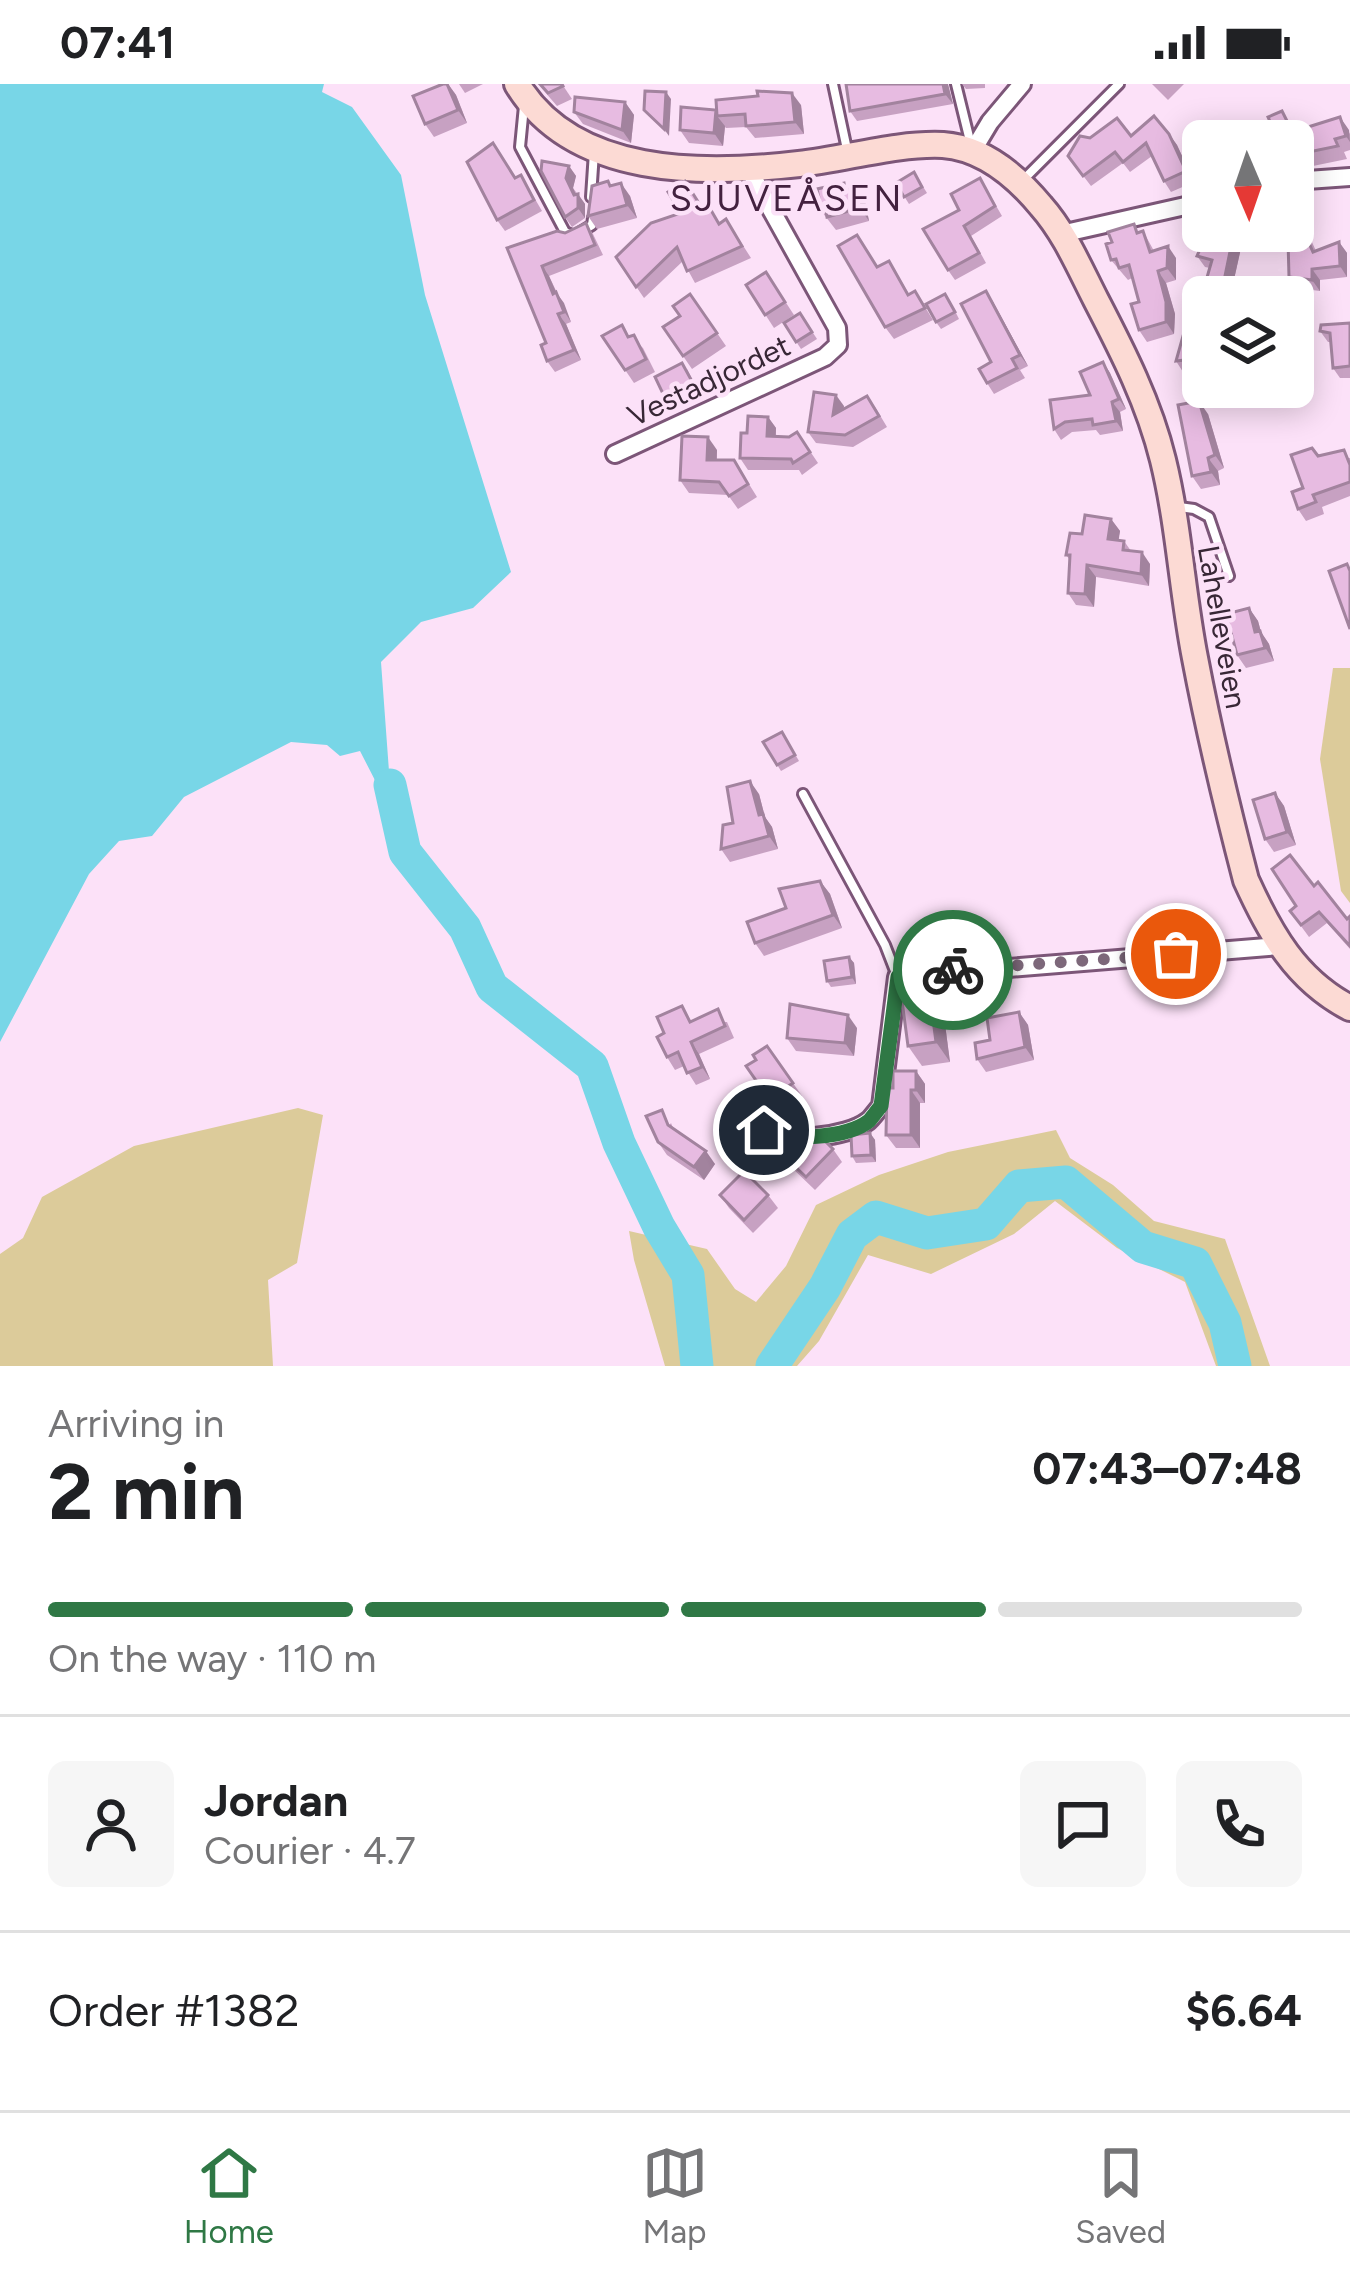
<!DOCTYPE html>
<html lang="en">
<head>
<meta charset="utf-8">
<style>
  :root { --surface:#fff; --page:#f6f6f6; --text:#202124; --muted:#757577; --line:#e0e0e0; --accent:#2f7845 }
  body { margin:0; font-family:Figtree,sans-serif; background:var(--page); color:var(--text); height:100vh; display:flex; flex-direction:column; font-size:45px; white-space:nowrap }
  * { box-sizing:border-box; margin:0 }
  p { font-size:39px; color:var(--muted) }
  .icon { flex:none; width:66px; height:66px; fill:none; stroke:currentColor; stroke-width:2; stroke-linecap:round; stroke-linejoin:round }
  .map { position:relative; height:1282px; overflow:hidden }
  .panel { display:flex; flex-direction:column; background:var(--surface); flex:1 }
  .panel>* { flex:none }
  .needle { width:78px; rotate:178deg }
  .fabs { position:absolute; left:1182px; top:36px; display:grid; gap:24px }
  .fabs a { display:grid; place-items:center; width:132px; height:132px; border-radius:18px; background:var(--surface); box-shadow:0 6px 30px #0003; font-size:60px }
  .pin { position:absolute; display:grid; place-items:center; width:102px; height:102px; color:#fff; margin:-51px; border:6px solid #fff; border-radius:50%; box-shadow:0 3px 12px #0007 }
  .courier { position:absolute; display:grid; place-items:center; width:120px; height:120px; margin:-60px; border:9px solid #2f7845; border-radius:50%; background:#fff; color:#222; box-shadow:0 3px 15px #0007 }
  .headline em { font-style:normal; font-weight:700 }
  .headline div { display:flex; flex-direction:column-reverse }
  .headline { display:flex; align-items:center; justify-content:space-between; height:204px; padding:0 48px }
  h1 { font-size:78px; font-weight:700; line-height:90px }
  .bar { display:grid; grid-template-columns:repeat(4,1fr); gap:18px 12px; align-content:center; height:144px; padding:0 48px }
  .bar i { height:15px; border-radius:9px; background:var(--line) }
  .bar .on { background:var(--accent) }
  .bar p { grid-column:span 4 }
  .line { display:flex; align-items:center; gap:30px; padding:0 48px; border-top:3px solid var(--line) }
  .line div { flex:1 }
  .round { display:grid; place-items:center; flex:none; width:126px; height:126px; border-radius:18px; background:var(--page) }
  .status { display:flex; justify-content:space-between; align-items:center; height:84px; padding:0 60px; background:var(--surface); direction:ltr }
  .status svg { height:33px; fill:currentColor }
  .menu { display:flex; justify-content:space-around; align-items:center; height:168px; border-top:3px solid var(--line); background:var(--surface); font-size:33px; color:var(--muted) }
  .menu a { display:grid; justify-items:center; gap:6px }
  .menu .on { color:var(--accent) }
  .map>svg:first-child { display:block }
  .green { fill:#dccb9a }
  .water { fill:#78d6e7 }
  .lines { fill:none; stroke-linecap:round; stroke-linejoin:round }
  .river { stroke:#78d6e7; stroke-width:33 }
  .lane-casing { stroke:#7c5678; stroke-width:14 }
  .street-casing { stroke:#7c5678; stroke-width:22 }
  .secondary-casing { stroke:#7c5678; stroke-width:30 }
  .lane { stroke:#fff; stroke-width:8 }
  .street { stroke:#fff; stroke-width:16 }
  .secondary { stroke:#fcdad4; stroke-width:24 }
  .wall { fill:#c7a1c2 }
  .shaded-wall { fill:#a2839e }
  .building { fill:#e7bbe1; stroke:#a2839e; stroke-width:3 }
  .done { stroke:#7d687a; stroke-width:12; stroke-dasharray:0 21.6 }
  .route { stroke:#2f7845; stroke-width:15 }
  .labels { text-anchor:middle; stroke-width:9; stroke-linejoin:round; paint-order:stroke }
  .street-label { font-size:30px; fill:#382736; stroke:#fce1f8 }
  .quarter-label { font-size:36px; letter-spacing:3px; fill:#43213f; stroke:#fce1f8 }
</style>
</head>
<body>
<div class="status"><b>07:41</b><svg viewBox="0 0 49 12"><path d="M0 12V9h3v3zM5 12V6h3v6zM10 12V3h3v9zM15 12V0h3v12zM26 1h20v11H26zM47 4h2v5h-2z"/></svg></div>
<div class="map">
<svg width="1350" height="1282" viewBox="0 0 1350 1282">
  <rect width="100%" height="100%" fill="#fce1f8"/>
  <!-- green -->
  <g class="green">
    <polygon points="1333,584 1350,584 1350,819 1341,807 1320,675"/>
    <polygon points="298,1024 323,1031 297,1179 268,1196 273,1282 0,1282 0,1170 23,1154 42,1113 134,1062"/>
    <polygon points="1056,1046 1070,1074 1113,1101 1154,1137 1225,1155 1270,1282 1216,1282 1185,1198 1117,1164 1055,1117 1014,1150 931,1190 868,1171 819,1257 797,1282 665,1282 634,1176 629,1147 707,1165 735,1205 756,1218 786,1182 816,1121 879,1091 948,1068"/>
  </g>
  <!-- water -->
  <polygon class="water" points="0,0 324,0 322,8 352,23 401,91 425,211 511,488 473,524 421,538 381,578 390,701 380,706 360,667 340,672 327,661 291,658 184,713 152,752 119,757 89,790 0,958"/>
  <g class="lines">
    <!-- river -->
    <g class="river">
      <polyline points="390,701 405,768 465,844 492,903 592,982 619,1059 659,1143 688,1191 697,1282"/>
      <polyline points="772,1282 825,1203 852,1151 876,1133 927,1149 986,1140 1019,1102 1066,1098 1143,1163 1195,1179 1225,1239 1235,1282"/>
    </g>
    <!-- lane casing -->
    <g class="lane-casing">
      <g id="lane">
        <polyline points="833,0 848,70"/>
        <polyline points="956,0 971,61"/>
        <polyline points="524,22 520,63 565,148 574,152 592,141 593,134"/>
        <polyline points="1021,98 1119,0"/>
        <polyline points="591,113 594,68"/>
        <polyline points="1179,423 1194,425 1209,433 1229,492"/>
        <polyline points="803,710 885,861 897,892"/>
      </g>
    </g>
    <!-- street casing -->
    <g class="street-casing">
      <g id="street">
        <polyline points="972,68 990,38 1022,0"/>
        <polyline points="1293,97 1350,93"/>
        <polyline points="1061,150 1203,118"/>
        <polyline points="615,370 825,273 838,261 837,244 748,84"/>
        <path d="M763,1046C787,1059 846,1054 868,1037C871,1035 879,1024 881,1022L897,893L1280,862"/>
      </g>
    </g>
    <!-- secondary casing -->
    <g class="secondary-casing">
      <path id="secondary" d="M517,0C573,93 703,91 799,80C846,75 895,59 943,61C983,64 1017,93 1041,122C1065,149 1080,185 1096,216C1123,268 1149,319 1163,376C1179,441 1182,508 1195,574C1209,648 1227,723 1246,796C1270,849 1296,896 1350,924"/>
    </g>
    <!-- lane -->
    <use href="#lane" class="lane"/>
    <!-- street -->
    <use href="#street" class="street"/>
    <!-- secondary -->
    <use href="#secondary" class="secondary"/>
  </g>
  <!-- wall -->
  <g class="wall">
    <polygon points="448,0 456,11 467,39 434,53 425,40"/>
    <polygon points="459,0 483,0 465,9"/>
    <polygon points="538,0 562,0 572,15 557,22"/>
    <polygon points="962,0 985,0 985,4 966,5"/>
    <polygon points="1152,0 1184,0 1168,16"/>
    <polygon points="948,1 953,20 857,37 850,27"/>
    <polygon points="625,18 634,31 631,59 583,40 574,28"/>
    <polygon points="801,21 804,50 755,54 746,43 726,44 725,43 723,62 689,59 680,46 716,26"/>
    <polygon points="1282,27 1294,47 1340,33 1350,50 1350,66 1344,68 1347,75 1308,83 1299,70 1294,54 1288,57 1280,57 1277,53"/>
    <polygon points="1169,50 1177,61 1194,98 1171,108 1164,97 1152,72 1130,88 1123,79 1091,102 1068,72 1090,54"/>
    <polygon points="569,82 576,92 573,104 585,120 585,134 572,143 565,133"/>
    <polygon points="914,88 927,109 909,120 896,99"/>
    <polygon points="521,91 542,127 505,147 497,136 516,94"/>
    <polygon points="980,94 1002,132 971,152 986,179 955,196 948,186 959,126"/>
    <polygon points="608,97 611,102 630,112 637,134 597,145 588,132"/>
    <polygon points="856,104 865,117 869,137 836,146 822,128 848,106"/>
    <polygon points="703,124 720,139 726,135 751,174 695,199 683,177 644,214 616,173"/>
    <polygon points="1298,135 1306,145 1316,167 1339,158 1347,169 1347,193 1320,196 1320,207 1296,204 1289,193 1288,167 1277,167 1270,156"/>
    <polygon points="586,139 593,150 603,171 549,192 571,238 566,240 581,276 555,288 547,277 546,259 507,164 565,149"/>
    <polygon points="1143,147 1154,167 1176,174 1176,196 1166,199 1175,230 1174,250 1147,258 1139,246 1139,218 1132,194 1128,196 1111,176"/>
    <polygon points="1238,147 1263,147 1263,148 1241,151"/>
    <polygon points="1241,164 1233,200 1236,205 1234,213 1203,213 1203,300 1194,301 1186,287 1183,288 1176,277 1204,204 1210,184 1205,183 1197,172"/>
    <polygon points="889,177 909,210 915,207 933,236 894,255 885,243 878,183"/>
    <polygon points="766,188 794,231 774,244 746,201"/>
    <polygon points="690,210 726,262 692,285 663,243 680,232"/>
    <polygon points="950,217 959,235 941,245 936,238"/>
    <polygon points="993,218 1028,282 1020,286 1025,294 994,310 987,299 991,278"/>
    <polygon points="800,229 817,255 801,265 784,239"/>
    <polygon points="1350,239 1350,294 1340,294 1333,284 1331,258 1328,258 1320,247"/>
    <polygon points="602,252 630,252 643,264 655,288 634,299"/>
    <polygon points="1103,278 1110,289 1126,325 1120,328 1123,347 1100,351 1096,346 1072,348 1061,356 1054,345 1090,311"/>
    <polygon points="687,285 698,307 669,320 665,314"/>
    <polygon points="844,322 843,325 875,323 887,343 853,363 816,359 808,348"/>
    <polygon points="1208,330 1224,384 1218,387 1220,401 1201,405 1192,392"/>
    <polygon points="768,333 776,344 776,353 789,353 797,348 818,379 802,391 799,386 748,386 740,374 747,349"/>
    <polygon points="717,366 717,376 734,376 757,413 738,425 728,411 689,409 680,396"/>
    <polygon points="1318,372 1350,374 1350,412 1322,423 1324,430 1306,437 1298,425 1303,404"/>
    <polygon points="1111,435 1120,447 1118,456 1124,457 1131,467 1150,480 1149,502 1096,493 1094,523 1076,521 1068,509 1070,476 1066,471 1082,450"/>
    <polygon points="1249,524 1258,537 1261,548 1269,560 1274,577 1246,584 1237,571"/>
    <polygon points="782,648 799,677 781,687 763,658"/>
    <polygon points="1275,709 1284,722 1296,761 1274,768 1265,755"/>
    <polygon points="759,710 765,733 772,743 778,765 730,778 721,765 733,739"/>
    <polygon points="820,797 830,810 842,844 764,872 755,859 786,824"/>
    <polygon points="1314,802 1347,835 1350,832 1350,865 1327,839 1309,853 1290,827"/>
    <polygon points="849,873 854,879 856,900 831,903 827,897"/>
    <polygon points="941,910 950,978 922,982 908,962"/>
    <polygon points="1019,928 1028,941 1034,976 986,988 977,975 990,956"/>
    <polygon points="692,937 727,938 734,954 699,970 710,995 696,1001 684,982 675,986 667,973"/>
    <polygon points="857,944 854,972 796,967 787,954"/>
    <polygon points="767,962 802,1012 778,1028 746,982 756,976"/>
    <polygon points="916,987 925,1000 925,1019 920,1019 920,1064 896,1064 886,1051 893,1004"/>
    <polygon points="671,1039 673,1044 715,1080 704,1096 667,1071 658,1058"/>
    <polygon points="870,1049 875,1056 876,1078 856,1079 852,1072"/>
    <polygon points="833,1065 842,1078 815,1106 790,1082 781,1069"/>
    <polygon points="720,1111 768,1111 778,1124 753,1149 729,1124"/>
  </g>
  <!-- shaded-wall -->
  <g class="shaded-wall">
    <polygon points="448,0 456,11 467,39 458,26"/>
    <polygon points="943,0 948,0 953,20 945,10"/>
    <polygon points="666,8 671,15 669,52 664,45"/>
    <polygon points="792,9 801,21 804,50 795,38"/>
    <polygon points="625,18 634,31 631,59 622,46"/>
    <polygon points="716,26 717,32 725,42 723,62 714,49"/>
    <polygon points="1340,33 1349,46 1350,58 1346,52"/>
    <polygon points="1169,50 1177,61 1194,98 1186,87"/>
    <polygon points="569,82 576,92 573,104 578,115 578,110 585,120 585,134 578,124 566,94"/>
    <polygon points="621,99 630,112 637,134 627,121"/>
    <polygon points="856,104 865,117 869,137 860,124"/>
    <polygon points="1233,153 1241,164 1233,200 1236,205 1234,213 1228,213 1225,208 1225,192"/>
    <polygon points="1339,158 1347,169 1347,193 1340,182"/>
    <polygon points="1168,162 1176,174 1176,196 1167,184"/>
    <polygon points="542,182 549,192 560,217 556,208 564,219 571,238 553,210"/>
    <polygon points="1312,185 1320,196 1320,207 1312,196"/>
    <polygon points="1158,187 1166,199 1175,230 1174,250 1166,238"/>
    <polygon points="986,207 993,218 1028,282 1020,271"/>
    <polygon points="558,230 566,240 581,276 574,266"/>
    <polygon points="1103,278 1110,289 1126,325 1119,315"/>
    <polygon points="836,311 844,322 841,343 833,331"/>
    <polygon points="1199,317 1208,330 1224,384 1215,371"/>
    <polygon points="1112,318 1120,328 1123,347 1116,337"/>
    <polygon points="768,333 776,344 775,364 767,352"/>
    <polygon points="708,353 717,366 716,388 707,376"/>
    <polygon points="1208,374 1218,387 1220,401 1211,388"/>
    <polygon points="1111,435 1120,447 1117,467 1108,455"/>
    <polygon points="1142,468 1150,480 1149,502 1141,490"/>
    <polygon points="1087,481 1096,493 1094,523 1085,510"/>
    <polygon points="1249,524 1258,537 1261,548 1269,560 1274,577 1255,548"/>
    <polygon points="750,697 759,710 765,733 772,743 778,765 769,752 759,731"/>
    <polygon points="1275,709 1284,722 1296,761 1287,748"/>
    <polygon points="820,797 830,810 842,844 833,831"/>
    <polygon points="849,873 854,879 856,900 852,893"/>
    <polygon points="927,890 941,910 950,978 936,958"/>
    <polygon points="1019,928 1028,941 1034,976 1025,963"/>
    <polygon points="848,931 857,944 854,972 845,959"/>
    <polygon points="691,958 699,970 710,995 702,983"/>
    <polygon points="916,987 925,1000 925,1019 916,1006"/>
    <polygon points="911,1006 920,1019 920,1064 911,1051"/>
    <polygon points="870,1049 875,1056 876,1078 871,1071"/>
    <polygon points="706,1067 715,1080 704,1096 694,1083"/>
  </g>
  <!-- building -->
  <g class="building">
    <polygon points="443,0 447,0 458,26 425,40 413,12"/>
    <polygon points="540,0 562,0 563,2 548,9"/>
    <polygon points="846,0 943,0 945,10 850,27"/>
    <polygon points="645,7 666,8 664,45 644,26"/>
    <polygon points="757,7 792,9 795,38 746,42 745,30 717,32 716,16 758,12"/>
    <polygon points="575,13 625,18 622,46 574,28"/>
    <polygon points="681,23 716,26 714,49 680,46"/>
    <polygon points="1282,27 1292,47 1277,53 1268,33"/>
    <polygon points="1154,32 1169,50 1186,87 1164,97 1146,59 1123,78 1115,68 1083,92 1068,72 1080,52 1090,54 1117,34 1131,52"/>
    <polygon points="1340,33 1346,52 1335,55 1338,62 1299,70 1292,48"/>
    <polygon points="1256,41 1263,57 1220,57"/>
    <polygon points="493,59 515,94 521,91 534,116 497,136 467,78"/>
    <polygon points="542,77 569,82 566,94 574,111 578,110 578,124 565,133 541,87"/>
    <polygon points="914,88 922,103 904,113 896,99"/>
    <polygon points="980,94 995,122 964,142 979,169 948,186 923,145 959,126 951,110"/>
    <polygon points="608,97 610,102 621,99 627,121 588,132 592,102"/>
    <polygon points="685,97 702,124 708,121 719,140 726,135 742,162 687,187 677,163 636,203 616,173 651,139 681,129 668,108"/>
    <polygon points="844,99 845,106 856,104 860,124 827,133 826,127 822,128 817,105"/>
    <polygon points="1293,135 1298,135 1313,168 1339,158 1340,182 1312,185 1312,196 1289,193 1288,156 1270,156 1270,147 1293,147"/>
    <polygon points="586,139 595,161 542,182 553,210 556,208 564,228 558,230 574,266 547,277 541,261 546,259 507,164 557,147 565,149"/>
    <polygon points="1134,140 1137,149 1143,147 1150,168 1168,162 1167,184 1158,187 1166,218 1166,238 1139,246 1131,220 1139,218 1129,181 1119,184 1116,175 1111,176 1106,160 1112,158 1108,148"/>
    <polygon points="1208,147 1233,153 1225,192 1229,194 1225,208 1220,206 1219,213 1203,213 1203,288 1186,290 1185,276 1176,277 1197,202 1204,204 1212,176 1197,172"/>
    <polygon points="857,151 877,183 889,177 908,211 915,207 925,224 885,243 838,162"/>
    <polygon points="766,188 785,218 765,231 746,201"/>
    <polygon points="986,207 1020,271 1012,275 1017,284 987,299 979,285 991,278 961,220"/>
    <polygon points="690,210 717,249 683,272 663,243 680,232 673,222"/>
    <polygon points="945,210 955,228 936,238 926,220"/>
    <polygon points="800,229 812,248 796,258 784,239"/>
    <polygon points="1350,239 1350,282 1333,284 1330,249 1320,247 1321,241"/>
    <polygon points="622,241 628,253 634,251 646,275 625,286 602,252"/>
    <polygon points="1103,278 1119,315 1112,318 1116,337 1093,341 1092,335 1065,338 1054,345 1050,316 1090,311 1080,288"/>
    <polygon points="682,279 694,301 665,314 655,293"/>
    <polygon points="814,308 836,311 833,331 867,312 879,332 845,351 808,348"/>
    <polygon points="1199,317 1215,371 1208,374 1211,388 1192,392 1178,321"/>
    <polygon points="748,332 768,333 767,352 789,353 797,348 810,368 793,379 791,375 740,374 741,349 747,349"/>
    <polygon points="682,352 708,353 707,376 734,376 748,400 729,412 719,398 680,396"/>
    <polygon points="1312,364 1318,372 1344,366 1350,381 1350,398 1313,411 1316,418 1298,425 1292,408 1303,404 1291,371"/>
    <polygon points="1085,431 1111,435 1108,455 1124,457 1123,466 1142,468 1141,490 1087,481 1085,510 1068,509 1070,471 1066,471 1070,449 1082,450"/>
    <polygon points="1347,480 1350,487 1350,545 1329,487"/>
    <polygon points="1249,524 1255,548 1260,547 1265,564 1237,571 1226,530"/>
    <polygon points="782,648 795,671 777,681 763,658"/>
    <polygon points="750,697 759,731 763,730 769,752 721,765 723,741 733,739 727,703"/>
    <polygon points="1275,709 1287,748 1265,755 1253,716"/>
    <polygon points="1290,771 1314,802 1318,798 1347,835 1350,832 1350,862 1319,828 1301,841 1290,827 1296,822 1272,785"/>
    <polygon points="820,797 833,831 755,859 747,838 786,824 779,805"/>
    <polygon points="849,873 852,893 827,897 824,877"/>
    <polygon points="927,890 936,958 908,962 899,894"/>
    <polygon points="790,920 848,931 845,959 787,954"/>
    <polygon points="682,922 690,938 718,925 725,942 691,958 702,983 687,989 678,968 667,973 657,953 664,949 657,933"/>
    <polygon points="1019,928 1025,963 977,975 975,959 990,956 987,934"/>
    <polygon points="767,962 793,999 769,1015 746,982 756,976 753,971"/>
    <polygon points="893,987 916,987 916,1006 911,1006 911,1051 886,1051 887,1004 893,1004"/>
    <polygon points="662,1026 668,1041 706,1067 694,1083 658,1058 646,1032"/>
    <polygon points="870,1049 871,1071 852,1072 851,1051"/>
    <polygon points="819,1051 833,1065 806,1093 781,1069 796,1053"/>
    <polygon points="744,1087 768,1111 744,1136 720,1111"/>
  </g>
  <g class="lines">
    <!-- done -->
    <polyline class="done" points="953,886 1176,870"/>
    <!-- route -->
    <path class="route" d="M764,1046C787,1058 847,1054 869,1037C871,1035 879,1024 881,1022L898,893L953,886"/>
  </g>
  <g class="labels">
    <!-- street labels -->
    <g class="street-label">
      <text transform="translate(709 297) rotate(-25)" y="10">Vestadjordet</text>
      <text transform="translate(1222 543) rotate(80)" y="10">Lahelleveien</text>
    </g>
    <!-- quarter labels -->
    <g class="quarter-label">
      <text x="787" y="127">SJUVEÅSEN</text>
    </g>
  </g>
</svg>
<div class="fabs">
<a><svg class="needle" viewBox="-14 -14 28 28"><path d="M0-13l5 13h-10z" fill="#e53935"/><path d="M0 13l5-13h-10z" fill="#757577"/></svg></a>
<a><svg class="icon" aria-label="layers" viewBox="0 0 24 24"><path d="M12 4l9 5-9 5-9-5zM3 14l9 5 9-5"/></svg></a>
</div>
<div class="pin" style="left:1176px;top:870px;background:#ea580c"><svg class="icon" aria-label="bag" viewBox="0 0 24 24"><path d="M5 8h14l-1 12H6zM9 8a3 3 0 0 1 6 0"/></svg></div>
<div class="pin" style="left:764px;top:1046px;background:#1f2937"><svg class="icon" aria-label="home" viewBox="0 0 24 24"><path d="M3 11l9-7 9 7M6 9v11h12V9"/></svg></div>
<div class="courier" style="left:953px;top:886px"><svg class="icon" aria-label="bike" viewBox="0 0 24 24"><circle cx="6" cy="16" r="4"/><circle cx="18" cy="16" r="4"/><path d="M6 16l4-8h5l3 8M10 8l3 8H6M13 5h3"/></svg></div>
</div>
<section class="panel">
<div class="headline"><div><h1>2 min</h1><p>Arriving in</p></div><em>07:43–07:48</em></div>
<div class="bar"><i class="on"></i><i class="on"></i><i class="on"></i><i></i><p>On the way · 110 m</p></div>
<div class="line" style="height:216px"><a class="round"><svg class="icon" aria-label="person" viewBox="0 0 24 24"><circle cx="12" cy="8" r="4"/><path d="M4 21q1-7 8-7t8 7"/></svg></a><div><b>Jordan</b><p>Courier · 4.7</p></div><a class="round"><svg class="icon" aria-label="chat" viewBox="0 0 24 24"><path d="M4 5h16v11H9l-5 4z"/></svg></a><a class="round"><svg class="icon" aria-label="phone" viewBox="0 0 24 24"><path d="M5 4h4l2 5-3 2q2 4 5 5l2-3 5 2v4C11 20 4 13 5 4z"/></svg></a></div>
<div class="line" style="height:156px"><div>Order #1382</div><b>$6.64</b></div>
</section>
<nav class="menu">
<a class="on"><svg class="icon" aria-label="home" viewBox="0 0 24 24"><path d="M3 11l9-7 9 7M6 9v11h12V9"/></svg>Home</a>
<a><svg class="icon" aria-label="map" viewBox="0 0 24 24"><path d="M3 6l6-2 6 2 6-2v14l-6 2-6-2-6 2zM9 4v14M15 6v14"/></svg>Map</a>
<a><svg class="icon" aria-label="saved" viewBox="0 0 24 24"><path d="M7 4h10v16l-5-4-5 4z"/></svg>Saved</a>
</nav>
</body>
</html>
